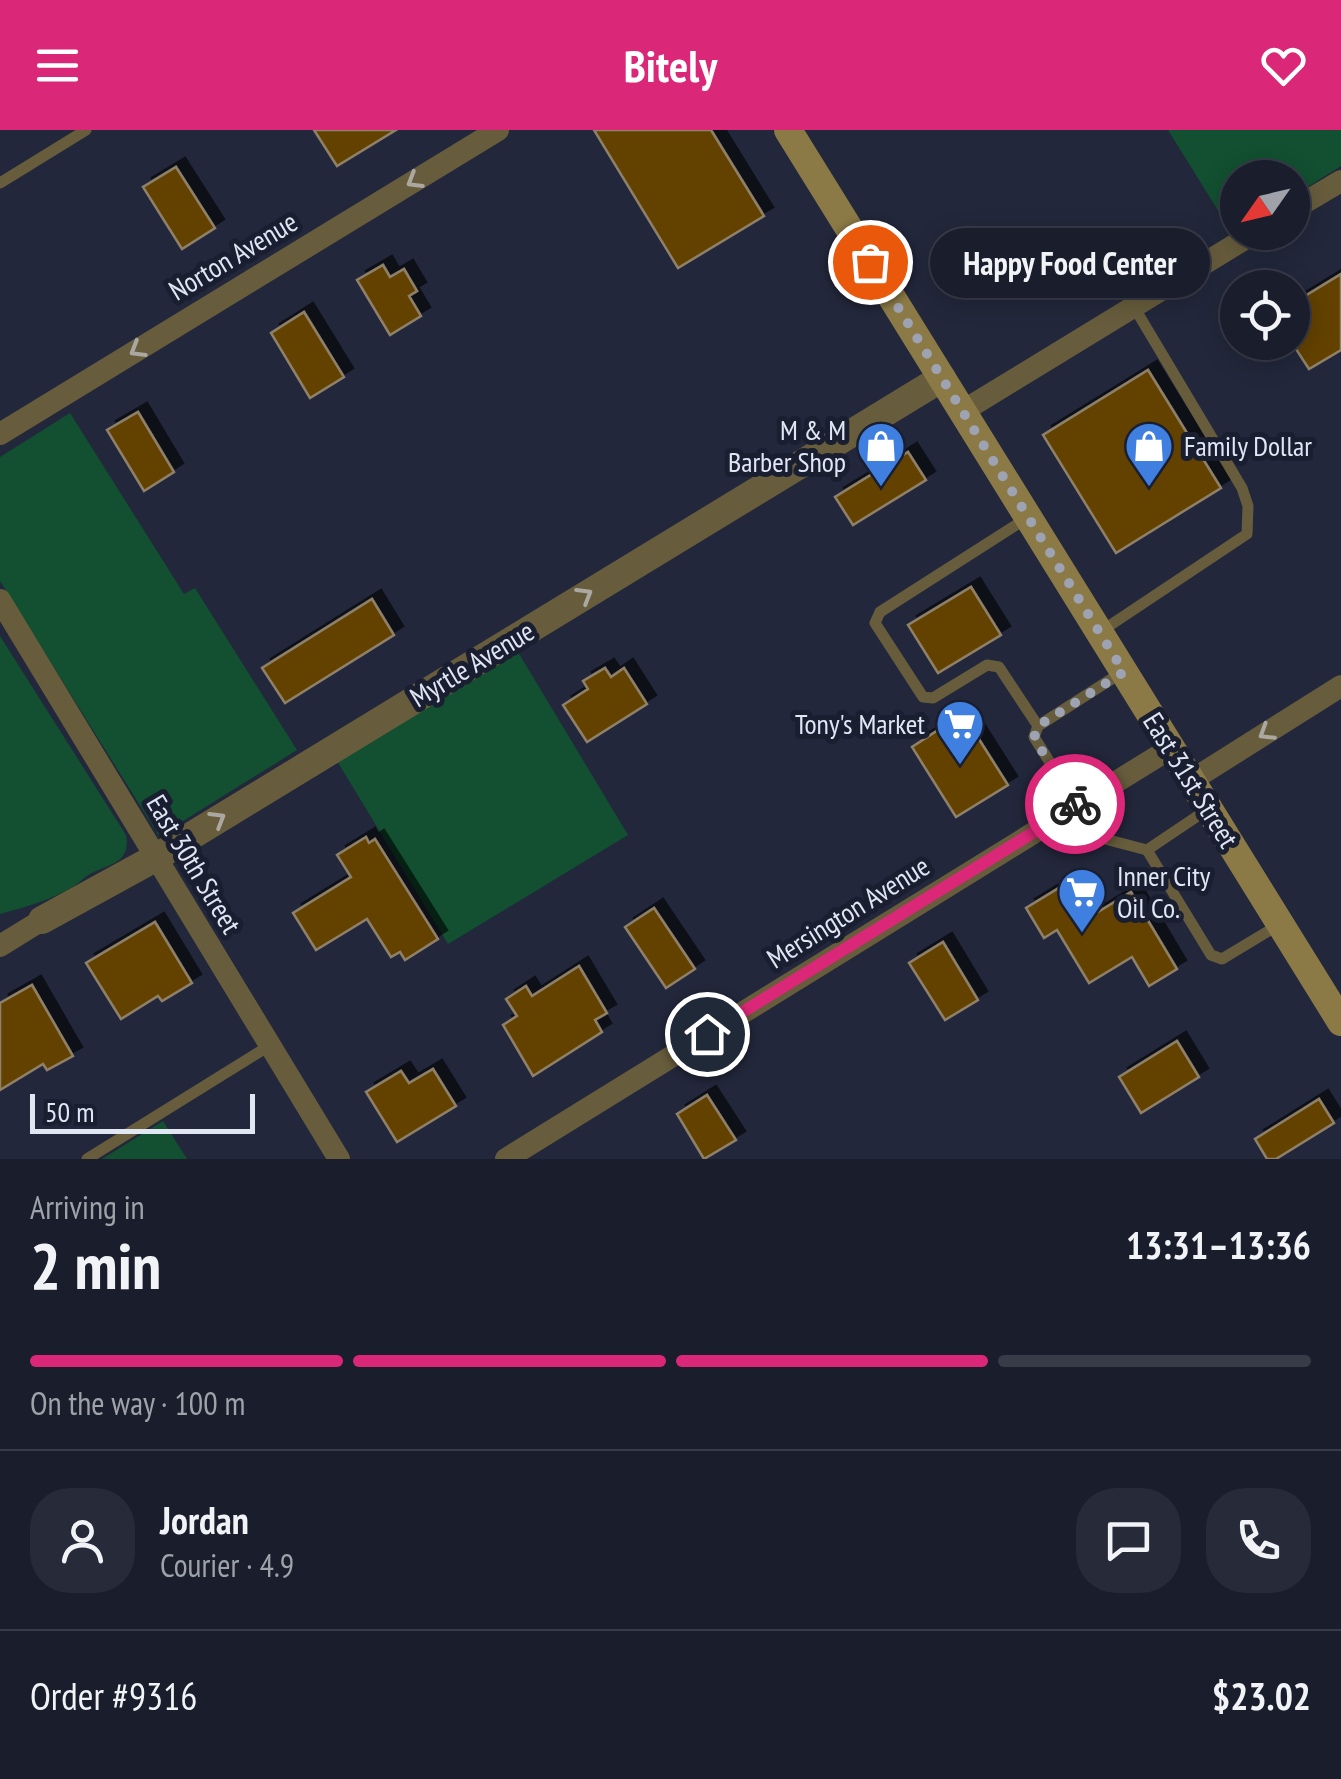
<!DOCTYPE html>
<html lang="en">
<head>
<meta charset="utf-8">
<style>
  :root { --surface:#1a1d2c; --page:#272a38; --text:#f1f3f6; --muted:#9fa2a9; --line:#383b48; --accent:#db2777 }
  body { margin:0; font-family:"PT Sans Narrow",sans-serif; background:var(--page); color:var(--text); height:100vh; display:flex; flex-direction:column; font-size:38px; white-space:nowrap }
  * { box-sizing:border-box; margin:0 }
  p { font-size:32px; color:var(--muted) }
  .icon { flex:none; width:55px; height:55px; fill:none; stroke:currentColor; stroke-width:2; stroke-linecap:round; stroke-linejoin:round }
  .map { position:relative; height:1029px; overflow:hidden }
  .sheet { display:flex; flex-direction:column; background:var(--surface); flex:1 }
  .sheet>* { flex:none }
  .needle { width:65px; rotate:236deg }
  .tools { position:absolute; left:1220px; top:30px; display:grid; gap:20px }
  .tools a { display:grid; place-items:center; width:90px; height:90px; border-radius:50%; background:var(--surface); box-shadow:0 5px 25px #0003,0 0 0 2px var(--line); font-size:50px }
  .scale { position:absolute; left:30px; bottom:25px; width:225px; box-sizing:border-box; padding-left:10px; border:5px solid #e1e6f3; border-top:0; font-size:28px; line-height:35px; white-space:nowrap; color:#e1e6f3; -webkit-text-stroke:8px #191e30; paint-order:stroke }
  .pin { position:absolute; display:grid; place-items:center; width:85px; height:85px; color:#fff; margin:-42px; border:5px solid #fff; border-radius:50%; box-shadow:0 2px 10px #0007 }
  .courier { position:absolute; display:grid; place-items:center; width:100px; height:100px; margin:-50px; border:8px solid #db2777; border-radius:50%; background:#fff; color:#222; box-shadow:0 2px 12px #0007 }
  .bubble { position:absolute; height:70px; border-radius:35px; background:var(--surface); box-shadow:0 5px 25px #0003,0 0 0 2px var(--line); font-size:32px; font-weight:600; line-height:70px; text-align:center }
  .head em { font-style:normal; font-weight:600 }
  .head div { display:flex; flex-direction:column-reverse }
  .head { display:flex; align-items:center; justify-content:space-between; height:170px; padding:0 30px }
  h1 { font-size:65px; font-weight:600; line-height:75px }
  .bar { display:grid; grid-template-columns:repeat(4,1fr); gap:15px 10px; align-content:center; height:120px; padding:0 30px }
  .bar i { height:12px; border-radius:8px; background:var(--line) }
  .bar .selected { background:var(--accent) }
  .bar p { grid-column:span 4 }
  .line { display:flex; align-items:center; gap:25px; padding:0 30px; border-top:2px solid var(--line) }
  .line div { flex:1 }
  .round { display:grid; place-items:center; flex:none; width:105px; height:105px; border-radius:40px; background:var(--page) }
  header { display:flex; justify-content:space-between; align-items:center; height:130px; padding:0 30px; background:var(--accent); color:#fff; font-size:45px; font-weight:600 }
  .map>svg:first-child { display:block }
  .green { fill:#125031 }
  .building { fill:#634300; stroke:#8f806a; stroke-width:2.5; filter:url(#shadow) }
  .lines { fill:none; stroke-linecap:round; stroke-linejoin:round }
  .service { stroke:#675d3d; stroke-width:11 }
  .minor { stroke:#675d3d; stroke-width:22 }
  .tertiary { stroke:#675d3d; stroke-width:28 }
  .secondary { stroke:#8b7a46; stroke-width:28 }
  .oneway { stroke:#aaa8a1 }
  .done { stroke:#9ea3b3; stroke-width:10; stroke-dasharray:0 18 }
  .route { stroke:#db2777; stroke-width:12 }
  .labels { text-anchor:middle; stroke-width:10; stroke-linejoin:round; paint-order:stroke }
  .street-label { font-size:28px; fill:#e1e6f3; stroke:#191e30 }
  .poi-label { font-size:28px; fill:#e1e6f3; stroke:#191e30; text-anchor:end }
</style>
</head>
<body>
<header><svg class="icon" aria-label="menu" viewBox="0 0 24 24"><path d="M4 6h16M4 12h16M4 18h16"/></svg>Bitely<svg class="icon" aria-label="heart" viewBox="0 0 24 24"><path d="M12 20l-8-8c-3-5 5-10 8-4 3-6 11-1 8 4z"/></svg></header>
<div class="map">
<svg width="1341" height="1029" viewBox="0 0 1341 1029">
  <defs>
    <filter id="shadow"><feDropShadow dx="9" dy="-9" stdDeviation="0" flood-color="#0009"/></filter>
  </defs>
  <rect width="100%" height="100%" fill="#22273b"/>
  <!-- green -->
  <g class="green">
    <polygon points="1168,0 1341,0 1341,36 1293,66 1292,48 1238,48 1237,100 1232,103"/>
    <polygon points="70,283 184,464 195,458 297,620 159,706 0,451 0,327"/>
    <path d="M0,506L126,705C131,731 112,734 94,742C86,745 81,752 74,756C52,770 25,777 0,784Z"/>
    <polygon points="518,522 628,705 448,814 337,631"/>
    <polygon points="163,991 187,1029 102,1029"/>
  </g>
  <!-- building -->
  <g class="building">
    <polygon points="314,0 396,0 337,36"/>
    <polygon points="594,0 711,0 764,86 678,138"/>
    <polygon points="176,37 215,98 182,119 143,57"/>
    <polygon points="383,135 390,147 404,139 417,161 409,166 421,186 390,205 357,150"/>
    <polygon points="1341,144 1341,220 1309,239 1292,213 1292,174"/>
    <polygon points="304,182 344,247 310,268 271,203"/>
    <polygon points="1148,240 1221,358 1116,423 1043,305"/>
    <polygon points="138,282 174,342 144,361 107,300"/>
    <polygon points="908,322 926,350 853,395 835,367"/>
    <polygon points="971,457 1001,505 938,543 908,495"/>
    <polygon points="372,469 394,505 285,573 262,538"/>
    <polygon points="605,538 611,547 624,538 647,574 587,612 563,575 588,559 583,551"/>
    <polygon points="963,584 1008,655 956,687 912,617"/>
    <polygon points="366,707 369,713 375,709 438,809 405,830 400,822 391,827 367,789 316,820 293,783 351,747 337,725"/>
    <polygon points="1072,750 1093,785 1131,762 1177,839 1149,856 1132,827 1089,853 1057,800 1044,808 1026,778"/>
    <polygon points="654,778 695,839 666,858 625,797"/>
    <polygon points="155,792 192,853 162,871 158,866 121,889 86,833"/>
    <polygon points="943,812 978,870 945,890 909,833"/>
    <polygon points="579,836 607,883 595,890 602,902 533,946 503,895 517,886 506,869 526,856 532,866"/>
    <polygon points="32,855 73,926 47,940 43,934 0,960 0,873"/>
    <polygon points="1177,911 1199,947 1141,983 1119,947"/>
    <polygon points="433,939 456,976 397,1012 366,962 401,941 409,953"/>
    <polygon points="707,965 736,1010 704,1029 677,984"/>
    <polygon points="1319,969 1334,993 1276,1029 1267,1029 1255,1009"/>
  </g>
  <g class="lines">
    <!-- service -->
    <g class="service">
      <polyline points="0,53 86,0"/>
      <polyline points="1027,388 880,482 875,493 923,567 933,568 987,535 999,537 1038,596"/>
      <polyline points="1100,502 1247,404 1248,376 1242,358 1134,177"/>
      <polyline points="1124,541 1038,596 1034,607 1094,703 1105,709 1147,720"/>
      <polyline points="1208,679 1147,720 1211,825 1222,829 1280,794"/>
      <polyline points="87,1029 269,916"/>
    </g>
    <!-- minor -->
    <g class="minor">
      <polyline points="1292,80 1341,51"/>
      <polyline points="963,281 1256,102"/>
      <polyline points="0,304 498,0"/>
      <polyline points="0,470 339,1029"/>
      <polyline points="1192,650 1341,556"/>
      <polyline points="0,816 42,790"/>
      <polyline points="506,1029 1171,618"/>
    </g>
    <!-- tertiary -->
    <polyline class="tertiary" points="42,790 155,728 942,248"/>
    <!-- secondary -->
    <polyline class="secondary" points="788,0 1341,892"/>
  </g>
  <!-- one-way arrows -->
  <defs><path id="oneway-chevron" d="M-2-3.5L2.5 0L-2 3.5" fill="none" stroke-width="1.6" stroke-linecap="round" stroke-linejoin="round" transform="scale(2.5)"/></defs>
  <g class="oneway">
    <use href="#oneway-chevron" transform="translate(414 51) rotate(149)"/>
    <use href="#oneway-chevron" transform="translate(137 220) rotate(149)"/>
    <use href="#oneway-chevron" transform="translate(585 465) rotate(-31)"/>
    <use href="#oneway-chevron" transform="translate(1266 603) rotate(148)"/>
    <use href="#oneway-chevron" transform="translate(218 689) rotate(-31)"/>
  </g>
  <g class="lines">
    <!-- done -->
    <polyline class="done" points="870,132 1124,542 1038,596 1034,608 1075,674"/>
    <!-- route -->
    <polyline class="route" points="707,904 1076,676 1075,674"/>
  </g>
  <!-- icons -->
  <defs>
    <g id="shop-pin" transform="scale(2.5)"><path d="M0 17L-7.5 6A9.5 9.5 0 1 1 7.5 6Z" fill="#3f7fe0" stroke="#191e30"/><path d="M-5-2.5h2.3a2.7 3.5 0 0 1 5.4 0H5L5.5 6h-11ZM-1.5-2.5h3a1.5 2.3 0 0 0-3 0Z" fill="#fff"/></g>
    <g id="supermarket-pin" transform="scale(2.5)"><path d="M0 17L-7.5 6A9.5 9.5 0 1 1 7.5 6Z" fill="#3f7fe0" stroke="#191e30"/><path d="M-6-5.5h2.5l.6 2H6L4.5 2H-2.5L-4.4-4H-6ZM-1.5 3.2a1.3 1.3 0 1 0 .1 0ZM3 3.2a1.3 1.3 0 1 0 .1 0Z" fill="#fff"/></g>
  </defs>
  <g fill-rule="evenodd">
    <use href="#shop-pin" x="881" y="316"/>
    <use href="#shop-pin" x="1149" y="316"/>
    <use href="#supermarket-pin" x="960" y="594"/>
    <use href="#supermarket-pin" x="1082" y="762"/>
  </g>
  <g class="labels">
    <!-- street labels -->
    <g class="street-label">
      <text transform="translate(233 126) rotate(-31)" y="10">Norton Avenue</text>
      <text transform="translate(472 534) rotate(-31)" y="10">Myrtle Avenue</text>
      <text transform="translate(1191 650) rotate(58)" y="10">East 31st Street</text>
      <text transform="translate(194 734) rotate(59)" y="10">East 30th Street</text>
      <text transform="translate(848 782) rotate(-32)" y="10">Mersington Avenue</text>
    </g>
    <!-- poi labels -->
    <g class="poi-label">
      <text x="846" y="310">M &amp; M<tspan x="846" dy="32">Barber Shop</tspan></text>
      <text x="1184" y="326" text-anchor="start">Family Dollar</text>
      <text x="925" y="604">Tony's Market</text>
      <text x="1117" y="756" text-anchor="start">Inner City<tspan x="1117" dy="32">Oil Co.</tspan></text>
    </g>
  </g>
</svg>
<div class="tools">
<a><svg class="needle" viewBox="-14 -14 28 28"><path d="M0-13l5 13h-10z" fill="#e53935"/><path d="M0 13l5-13h-10z" fill="#9fa2a9"/></svg></a>
<a><svg class="icon" aria-label="locate" viewBox="0 0 24 24"><circle cx="12" cy="12" r="6"/><path d="M12 2v4M12 18v4M2 12h4M18 12h4"/></svg></a>
</div>
<div class="scale">50 m</div>
<div class="pin" style="left:870px;top:132px;background:#ea580c"><svg class="icon" aria-label="bag" viewBox="0 0 24 24"><path d="M5 8h14l-1 12H6zM9 8a3 3 0 0 1 6 0"/></svg></div>
<div class="pin" style="left:707px;top:904px;background:#1f2937"><svg class="icon" aria-label="home" viewBox="0 0 24 24"><path d="M3 11l9-7 9 7M6 9v11h12V9"/></svg></div>
<div class="courier" style="left:1075px;top:674px"><svg class="icon" aria-label="bike" viewBox="0 0 24 24"><circle cx="6" cy="16" r="4"/><circle cx="18" cy="16" r="4"/><path d="M6 16l4-8h5l3 8M10 8l3 8H6M13 5h3"/></svg></div>
<div class="bubble" style="left:930px;top:98px;width:280px">Happy Food Center</div>
</div>
<section class="sheet">
<div class="head"><div><h1>2 min</h1><p>Arriving in</p></div><em>13:31–13:36</em></div>
<div class="bar"><i class="selected"></i><i class="selected"></i><i class="selected"></i><i></i><p>On the way · 100 m</p></div>
<div class="line" style="height:180px"><a class="round"><svg class="icon" aria-label="person" viewBox="0 0 24 24"><circle cx="12" cy="8" r="4"/><path d="M4 21q1-7 8-7t8 7"/></svg></a><div><b>Jordan</b><p>Courier · 4.9</p></div><a class="round"><svg class="icon" aria-label="chat" viewBox="0 0 24 24"><path d="M4 5h16v11H9l-5 4z"/></svg></a><a class="round"><svg class="icon" aria-label="phone" viewBox="0 0 24 24"><path d="M5 4h4l2 5-3 2q2 4 5 5l2-3 5 2v4C11 20 4 13 5 4z"/></svg></a></div>
<div class="line" style="height:130px"><div>Order #9316</div><b>$23.02</b></div>
</section>
</body>
</html>
